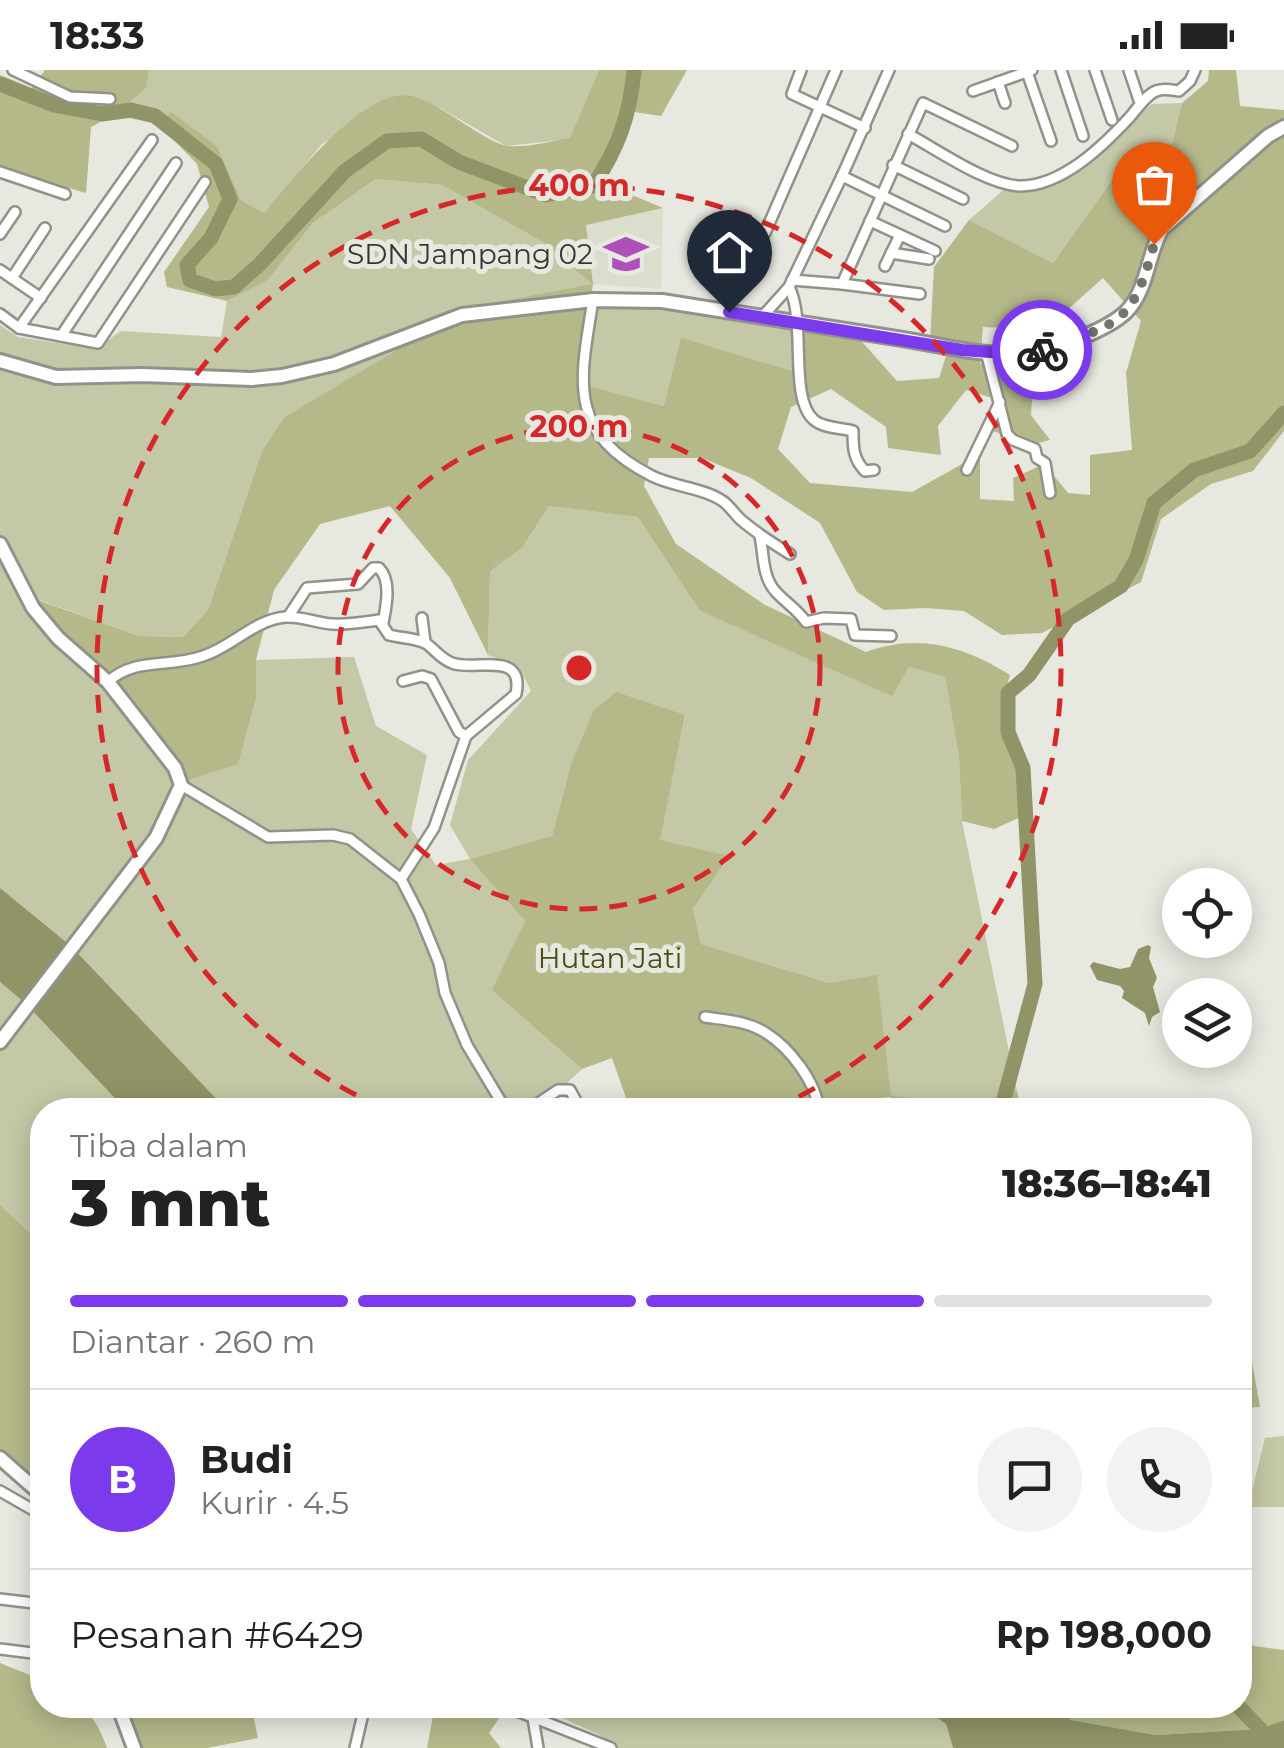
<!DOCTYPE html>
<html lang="id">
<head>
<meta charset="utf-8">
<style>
  :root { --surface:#fff; --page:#f2f2f2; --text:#222; --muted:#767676; --line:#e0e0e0; --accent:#7c3aed }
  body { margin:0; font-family:Montserrat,sans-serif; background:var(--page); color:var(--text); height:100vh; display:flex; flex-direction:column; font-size:38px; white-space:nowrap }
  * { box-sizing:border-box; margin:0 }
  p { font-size:32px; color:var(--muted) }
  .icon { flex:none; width:55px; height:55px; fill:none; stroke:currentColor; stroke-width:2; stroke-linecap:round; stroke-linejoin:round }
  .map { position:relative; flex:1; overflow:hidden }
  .details { position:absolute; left:30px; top:1028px; width:1222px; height:620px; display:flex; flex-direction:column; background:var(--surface); border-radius:40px; box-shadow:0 5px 25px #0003 }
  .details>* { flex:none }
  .buttons { position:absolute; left:1162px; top:798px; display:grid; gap:20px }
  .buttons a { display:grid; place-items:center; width:90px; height:90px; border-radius:50%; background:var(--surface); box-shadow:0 5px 25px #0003; font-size:50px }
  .pin { position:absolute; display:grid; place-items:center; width:85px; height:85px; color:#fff; margin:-102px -42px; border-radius:50% 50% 50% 0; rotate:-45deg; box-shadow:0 0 10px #0007 }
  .pin .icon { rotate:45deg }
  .courier { position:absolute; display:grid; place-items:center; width:100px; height:100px; margin:-50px; border:8px solid #7c3aed; border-radius:50%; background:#fff; color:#222; box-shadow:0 2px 12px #0007 }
  .summary em { font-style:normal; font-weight:800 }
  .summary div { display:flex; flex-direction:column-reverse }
  .summary { display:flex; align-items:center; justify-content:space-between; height:170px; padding:0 40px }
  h1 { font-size:65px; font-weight:800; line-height:75px }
  .bar { display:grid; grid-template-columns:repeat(4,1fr); gap:15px 10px; align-content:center; height:120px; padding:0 40px }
  .bar i { height:12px; border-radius:8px; background:var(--line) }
  .bar .on { background:var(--accent) }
  .bar p { grid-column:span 4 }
  .line { display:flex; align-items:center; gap:25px; padding:0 40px; border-top:2px solid var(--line) }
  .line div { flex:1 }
  .round { display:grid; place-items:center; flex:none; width:105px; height:105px; border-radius:52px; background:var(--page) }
  .status { display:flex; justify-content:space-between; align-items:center; height:70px; padding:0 50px; background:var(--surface); direction:ltr }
  .status svg { height:28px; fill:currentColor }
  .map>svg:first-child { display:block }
  .built { fill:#dbddcd }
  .green { fill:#c5c8a6 }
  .forest { fill:#b5b889; fill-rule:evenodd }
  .water { fill:#909466 }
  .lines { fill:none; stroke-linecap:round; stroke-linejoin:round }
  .river { stroke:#909466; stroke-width:15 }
  .street-casing { stroke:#91928a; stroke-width:14 }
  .secondary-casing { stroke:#91928a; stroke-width:18 }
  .street { stroke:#fff; stroke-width:9 }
  .secondary { stroke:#fff; stroke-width:12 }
  .done { stroke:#74756f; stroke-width:10; stroke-dasharray:0 18 }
  .route { stroke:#7c3aed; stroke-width:12 }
  .ring { fill:none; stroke:#d62828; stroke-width:5; stroke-dasharray:18 12 }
  .labels { text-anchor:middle; stroke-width:10; stroke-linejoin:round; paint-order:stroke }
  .poi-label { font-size:28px; fill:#363733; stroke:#e7e8df; text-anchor:end }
  .park-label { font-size:28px; fill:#4b4d17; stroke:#e7e8df }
  .centre { fill:#d62828; stroke:#e7e8df; stroke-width:5 }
  .ring-label { font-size:30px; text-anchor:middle; font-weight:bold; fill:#d62828; stroke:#e7e8df; stroke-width:10; stroke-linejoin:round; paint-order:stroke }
</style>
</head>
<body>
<div class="status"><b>18:33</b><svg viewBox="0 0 49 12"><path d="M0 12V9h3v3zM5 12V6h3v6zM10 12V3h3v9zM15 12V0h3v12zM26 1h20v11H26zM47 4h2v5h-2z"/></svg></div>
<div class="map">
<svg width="1284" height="1678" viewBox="0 0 1284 1678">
  <rect width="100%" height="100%" fill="#e7e8df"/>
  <!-- built -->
  <polygon class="built" points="663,138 661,219 593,214 586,155"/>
  <!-- green -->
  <g class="green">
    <polygon points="149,0 599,0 570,69 506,76 440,38 408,25 322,74 264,143 241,130 217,76 171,43 158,54 114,45 145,18"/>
    <polygon points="1182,33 1171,78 1122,96 1053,193 969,150 1008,116 1051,109 1152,34"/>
    <polygon points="376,109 442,115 544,173 593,214 469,237 262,381 208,540 183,567 139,566 34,528 256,627 256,590 354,587 376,656 427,685 411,759 436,795 470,789 450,755 468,690 531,621 519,597 488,585 490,501 522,478 549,436 639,447 700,541 892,625 909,597 945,607 959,688 962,751 1017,1021 972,1033 891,1027 829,913 701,874 693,838 659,770 685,646 571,694 552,766 471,789 525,851 493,920 582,999 558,1021 526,1040 227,1040 71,876 0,818 0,255 18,267 97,279 120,261 221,267 227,231 268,210 313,153"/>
    <polygon points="595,233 671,235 801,258 792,301 664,336 578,313"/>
    <polygon points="0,912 26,934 126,1040 42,1040 42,1174 0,1135"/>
    <polygon points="1284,1366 1284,1437 1248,1437 1265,1368"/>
    <polygon points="535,1635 919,1635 946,1654 953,1678 615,1678 599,1665"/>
  </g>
  <!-- forest -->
  <g class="forest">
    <polygon points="45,0 149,0 146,18 114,45 91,57 86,123 0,98 0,5 32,18"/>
    <path d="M599,0H687L661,46L621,40L599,111L663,138L586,155L593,214L578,313L664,336L681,268L792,301L801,258L856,265L897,311L939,308L948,280L930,272L934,197L969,150L1053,193L1122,96L1171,78L1182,33L1208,11L1209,0H1236L1240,36L1284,40V361L1253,401L1211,414L1161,449L1141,512L1042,563L1002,565L964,541L925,538L884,540L857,522L820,453L751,408L702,388H649L644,416L676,474L765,535L866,582C918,563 964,576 1010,605L1003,630L1029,707L1030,743L994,759L962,751L959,688L945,607L909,597L892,626L700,541L638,447L549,436L522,478L490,501L488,585L450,508L390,436L320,454L274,520L256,590V627L238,694L182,712L32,528L139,566L183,567L208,540L262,381L285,347L469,237L592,214L544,173L442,115L376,109L313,153L268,210L227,231L167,217L164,202L209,137L197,94L158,54L171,42L217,76L241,130L264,143C291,111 365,15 412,26C441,33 487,74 508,76C527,78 551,71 570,68ZM1103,208L1141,251L1126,303L1132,380L1090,385V425L1068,423L1044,394L1013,408L1014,431L980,429V384L912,422L810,413L778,379L791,337L831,319L886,357L888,378L941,385L938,356L966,320L999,330L989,360L1035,374L1050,370L1031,345L1033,316L980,293L983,257L1031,259L1066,241Z"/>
    <polygon points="616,622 685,645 660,770 729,786 693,838 701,874 829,913 877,905 891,1026 972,1033 1017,1021 1021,1040 893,1040 890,1027 855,1032 855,1040 603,1040 627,1031 612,988 582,999 492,920 525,851 470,789 552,766 571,694 594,640"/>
    <polygon points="0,1135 42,1174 42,1422 0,1382"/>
    <polygon points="1240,1224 1260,1337 1240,1338"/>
    <polygon points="1240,1568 1254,1576 1284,1580 1284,1650 1260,1659 1156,1665 1071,1650 1052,1635 1240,1635"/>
    <path d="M0,1593L42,1610V1635C83,1635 93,1639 107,1678H0Z"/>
    <polygon points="121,1635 251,1635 258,1668 207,1678 137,1678"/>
    <polygon points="435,1635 508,1635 489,1663 501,1678 427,1678"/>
  </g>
  <!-- water -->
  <g class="water">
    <polygon points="0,818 71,876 227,1040 126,1040 26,934 0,912"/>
    <polygon points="1148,875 1151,877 1149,888 1157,908 1153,917 1160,942 1152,947 1149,956 1145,943 1122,928 1124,921 1120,916 1097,910 1090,896 1093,892 1120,899 1130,897 1138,879"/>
    <polygon points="919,1635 1052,1635 1071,1650 1156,1665 1260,1659 1284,1650 1284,1678 953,1678 946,1654"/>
  </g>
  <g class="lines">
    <!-- river -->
    <g class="river">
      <path d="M0,14L54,35L102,44L131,40L155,46L216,94L230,129L211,168L187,195L190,210L215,219L234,217L260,194L345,101L387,71L421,69L459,92L546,125L593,116C618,78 630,46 634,0"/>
      <polyline points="1001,1040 1035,914 1023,698 1008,662 1008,623 1029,605 1068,549 1121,516 1136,490 1154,433 1194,400 1250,381 1284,343"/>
      <polyline points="1237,1635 1260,1659"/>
    </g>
    <!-- street casing -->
    <g class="street-casing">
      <g id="street">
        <polyline points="13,0 70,27 110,29"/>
        <polyline points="801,0 792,24 865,58"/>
        <polyline points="889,0 842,106 945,156"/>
        <polyline points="1061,0 1083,66"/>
        <polyline points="1095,0 1112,50"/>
        <polyline points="1129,0 1139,30"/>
        <polyline points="1027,2 1051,71"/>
        <polyline points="998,12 1005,33"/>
        <polyline points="973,21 1032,0"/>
        <path d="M908,64C938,80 987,115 1020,116C1062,116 1102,77 1129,48C1137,39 1146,25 1156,21C1164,18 1171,20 1179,21L1190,11L1195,0"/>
        <polyline points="893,95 963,129"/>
        <polyline points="0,102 65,124"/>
        <polyline points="870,151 935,181"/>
        <polyline points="765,163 836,0"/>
        <polyline points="0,164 15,142"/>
        <polyline points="891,183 929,189"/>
        <polyline points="885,196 900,165"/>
        <polyline points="0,200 41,228"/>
        <polyline points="12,208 45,158"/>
        <polyline points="792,210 842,214 923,33 1012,76"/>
        <polyline points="842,214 920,224"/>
        <path d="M789,217C807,251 788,328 814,350C823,358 842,358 853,361C853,377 853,389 865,401L874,400"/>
        <path d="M593,230C580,311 566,362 652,406C674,417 705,418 724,432C730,437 735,444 740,449C756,463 772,473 790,484"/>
        <polyline points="0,244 19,258 152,70"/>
        <polyline points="762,247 789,217 842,106"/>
        <polyline points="19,258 98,273 205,112"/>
        <polyline points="61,266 176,93"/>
        <polyline points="986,282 1007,364 1013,370 1035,379 1037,388 1045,393 1050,423"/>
        <polyline points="967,400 1000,332"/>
        <path d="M760,466C764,485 762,507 776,522C786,533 797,539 806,552L824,548L851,549L855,565L891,566"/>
        <path d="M288,547L307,518L358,514L373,498H379C392,511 386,537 383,553"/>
        <polyline points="422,548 425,572"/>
        <polyline points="403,611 422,606 431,609 459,662 466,666"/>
        <path d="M108,612C134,587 170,598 203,586C232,577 255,549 286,547C301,546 317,553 332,554C348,555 364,552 379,550L389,565C400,568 418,568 427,574C436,581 441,589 452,593C474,602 525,579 516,624L466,666L434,758L401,809"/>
        <polyline points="181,715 268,767 333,765 350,769 401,809 419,844 439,893 445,923 467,975 506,1040"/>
        <path d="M705,947C725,950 748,951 766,963C790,978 816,1012 819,1040"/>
        <polyline points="528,1040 558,1020 570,1020 581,1040"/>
        <polyline points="607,1040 634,1040"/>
        <polyline points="0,1421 42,1445"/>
        <polyline points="0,1529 42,1534"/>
        <polyline points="0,1579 40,1584"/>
        <polyline points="42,1583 40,1584 42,1601"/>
        <polyline points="502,1635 611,1678"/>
        <polyline points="533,1648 538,1678"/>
        <polyline points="355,1678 365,1635"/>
      </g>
    </g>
    <!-- secondary casing -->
    <g class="secondary-casing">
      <g id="secondary">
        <path d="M0,291L56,307L142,305L252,309L282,306L334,294L462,245L593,230L662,231C738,243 814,255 890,267C933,273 976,286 1020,284C1047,283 1106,261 1126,242C1148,220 1147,185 1162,159L1268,66L1284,57"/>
        <polyline points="0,474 33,538 58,568 108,612 175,698 181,715 156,768 0,972"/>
        <polyline points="0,1388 42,1425"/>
        <polyline points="118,1635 134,1678"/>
      </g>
    </g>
    <!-- street -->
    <use href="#street" class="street"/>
    <!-- secondary -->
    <use href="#secondary" class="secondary"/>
  </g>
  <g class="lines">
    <!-- done -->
    <path class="done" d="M1042,280C1118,253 1132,257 1154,174"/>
    <!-- route -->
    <polyline class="route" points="729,242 962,280 1018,284 1042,280"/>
  </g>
  <!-- distance rings -->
  <g class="ring">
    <circle cx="579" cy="598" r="241"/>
    <path d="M383 1038A482 482 0 1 1 775 1038"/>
  </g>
  <!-- icons -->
  <defs>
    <g id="school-bare" transform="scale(3.45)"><path d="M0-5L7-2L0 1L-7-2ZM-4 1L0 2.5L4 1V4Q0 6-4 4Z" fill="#ae50ba" stroke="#e7e8df" stroke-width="2.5" paint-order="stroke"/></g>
  </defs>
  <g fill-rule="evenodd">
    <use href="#school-bare" x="626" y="184"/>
  </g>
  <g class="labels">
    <!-- poi labels -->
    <g class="poi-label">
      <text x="593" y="194">SDN Jampang 02</text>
    </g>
    <!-- park labels -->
    <g class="park-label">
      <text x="610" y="898">Hutan Jati</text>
    </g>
  </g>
  <circle cx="579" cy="598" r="15" class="centre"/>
  <g class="ring-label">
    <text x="579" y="126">400 m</text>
    <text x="579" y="367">200 m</text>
  </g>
</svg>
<div class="buttons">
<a><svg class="icon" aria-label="locate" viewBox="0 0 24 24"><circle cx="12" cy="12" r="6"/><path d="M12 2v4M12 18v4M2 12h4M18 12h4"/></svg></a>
<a><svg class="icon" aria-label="layers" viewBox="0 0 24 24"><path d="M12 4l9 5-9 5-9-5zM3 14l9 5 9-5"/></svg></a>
</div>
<div class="pin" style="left:1154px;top:174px;background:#ea580c"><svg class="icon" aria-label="bag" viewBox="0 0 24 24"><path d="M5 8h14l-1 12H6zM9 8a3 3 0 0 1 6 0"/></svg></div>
<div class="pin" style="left:729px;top:242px;background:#1f2937"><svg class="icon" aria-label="home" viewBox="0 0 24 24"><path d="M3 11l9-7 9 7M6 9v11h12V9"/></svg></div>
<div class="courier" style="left:1042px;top:280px"><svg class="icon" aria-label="bike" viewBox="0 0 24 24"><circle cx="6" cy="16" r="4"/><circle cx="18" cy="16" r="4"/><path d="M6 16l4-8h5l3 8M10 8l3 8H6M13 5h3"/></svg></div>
<section class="details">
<div class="summary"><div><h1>3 mnt</h1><p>Tiba dalam</p></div><em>18:36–18:41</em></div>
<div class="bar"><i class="on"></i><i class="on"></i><i class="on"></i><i></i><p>Diantar · 260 m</p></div>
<div class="line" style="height:180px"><b class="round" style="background:var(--accent);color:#fff">B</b><div><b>Budi</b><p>Kurir · 4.5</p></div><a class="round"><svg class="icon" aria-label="chat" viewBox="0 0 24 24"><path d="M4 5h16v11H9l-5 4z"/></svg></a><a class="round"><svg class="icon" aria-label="phone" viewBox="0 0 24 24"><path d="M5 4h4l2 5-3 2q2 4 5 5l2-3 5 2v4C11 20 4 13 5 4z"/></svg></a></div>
<div class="line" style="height:130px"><div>Pesanan #6429</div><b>Rp 198,000</b></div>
</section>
</div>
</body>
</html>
